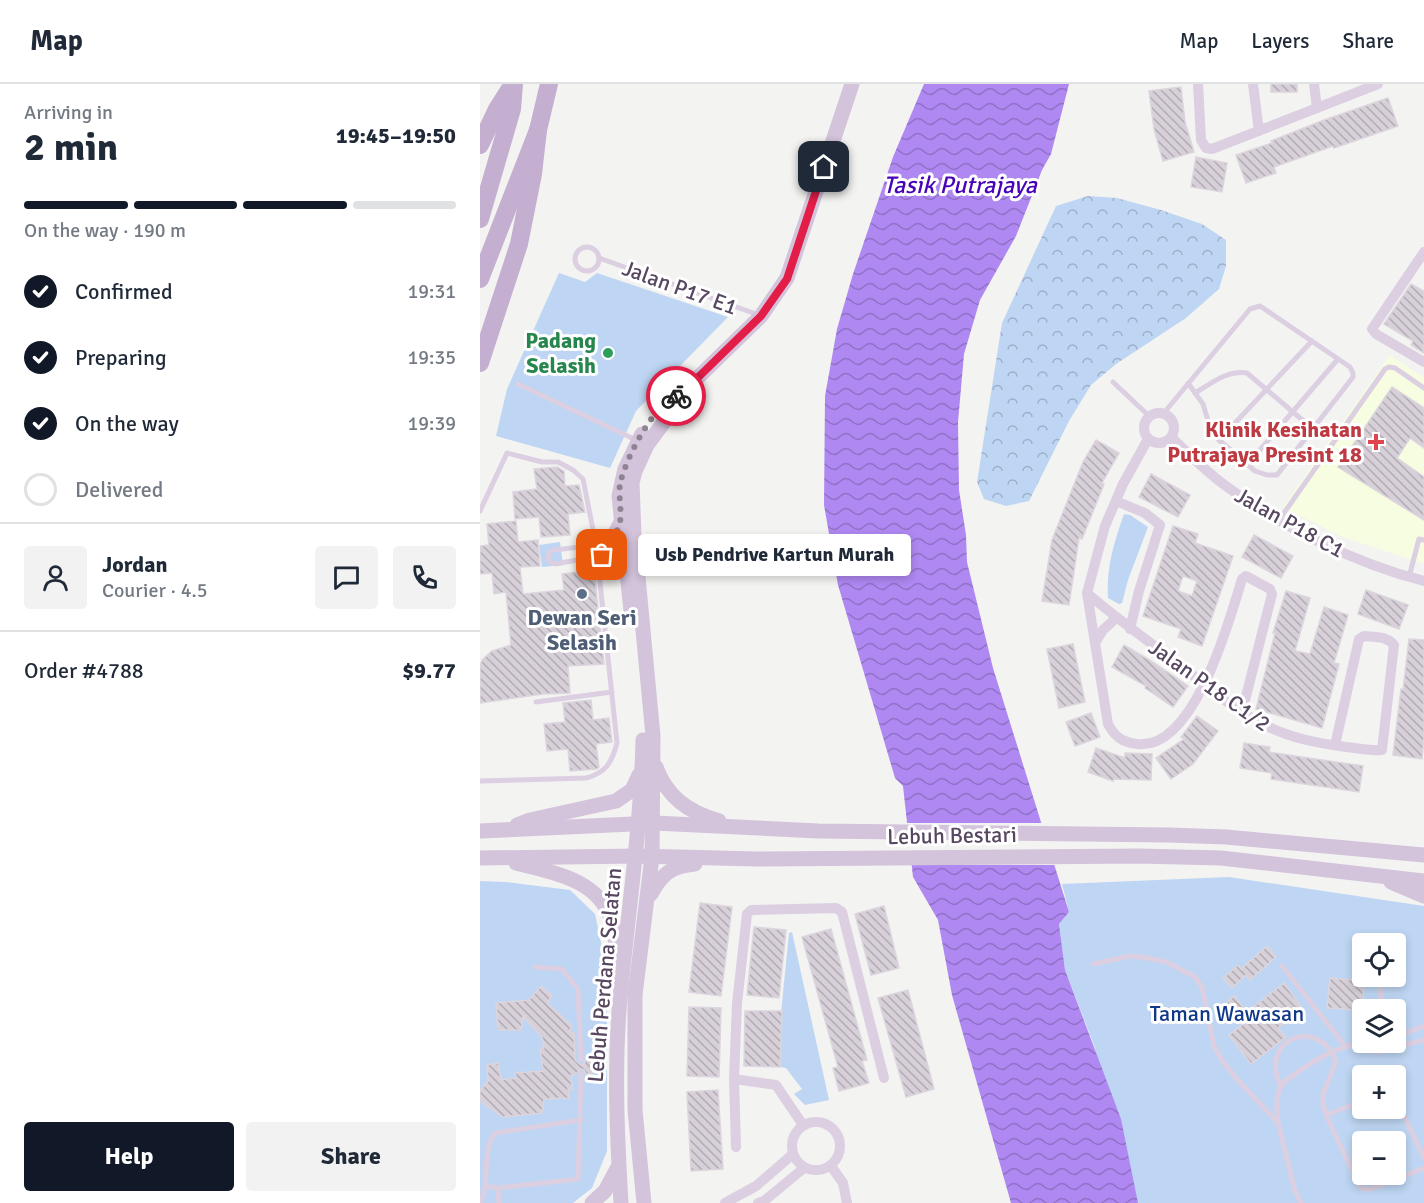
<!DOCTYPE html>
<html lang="en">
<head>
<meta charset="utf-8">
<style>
  :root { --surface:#fff; --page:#f2f2f3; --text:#1f2937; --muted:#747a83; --line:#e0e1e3; --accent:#111827 }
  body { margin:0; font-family:Signika,sans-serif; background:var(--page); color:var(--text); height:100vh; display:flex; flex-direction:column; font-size:22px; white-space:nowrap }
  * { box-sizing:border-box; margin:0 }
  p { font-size:20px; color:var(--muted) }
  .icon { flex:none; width:33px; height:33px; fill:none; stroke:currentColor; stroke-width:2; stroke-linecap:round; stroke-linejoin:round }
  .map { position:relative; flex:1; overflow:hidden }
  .panel { display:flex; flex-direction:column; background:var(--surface); width:480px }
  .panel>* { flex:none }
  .buttons { position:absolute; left:872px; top:849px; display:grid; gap:12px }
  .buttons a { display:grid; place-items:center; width:54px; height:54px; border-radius:6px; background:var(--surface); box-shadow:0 3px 9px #0003; font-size:30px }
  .pin { position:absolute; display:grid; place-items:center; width:51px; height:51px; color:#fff; margin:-26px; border-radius:12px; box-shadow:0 3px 9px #0006 }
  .courier { position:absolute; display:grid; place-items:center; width:60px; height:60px; margin:-30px; border:4px solid #e11d48; border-radius:50%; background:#fff; color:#222; box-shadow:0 2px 8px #0007 }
  .bubble { position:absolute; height:42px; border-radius:6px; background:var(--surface); box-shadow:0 3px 9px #0003; font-size:20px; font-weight:700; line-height:42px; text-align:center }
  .head em { font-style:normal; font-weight:700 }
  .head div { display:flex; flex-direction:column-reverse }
  .head { display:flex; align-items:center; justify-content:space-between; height:102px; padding:0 24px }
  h1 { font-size:39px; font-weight:700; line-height:45px }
  .bar { display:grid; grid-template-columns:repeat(4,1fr); gap:9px 6px; align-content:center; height:72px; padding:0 24px }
  .bar i { height:8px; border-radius:4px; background:var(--line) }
  .bar .on { background:var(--accent) }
  .bar p { grid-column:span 4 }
  .line { display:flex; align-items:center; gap:15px; padding:0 24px; border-top:2px solid var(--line) }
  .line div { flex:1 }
  .round { display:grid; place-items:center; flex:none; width:63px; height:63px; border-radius:6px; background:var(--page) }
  ol { padding:0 24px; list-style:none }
  li { display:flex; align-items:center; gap:18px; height:66px }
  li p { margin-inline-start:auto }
  li .icon { padding:6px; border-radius:50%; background:var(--accent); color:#fff; stroke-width:4 }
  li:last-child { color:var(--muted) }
  li i { width:33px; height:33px; border:3px solid var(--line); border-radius:50% }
  .cta { display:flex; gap:12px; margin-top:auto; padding:12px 24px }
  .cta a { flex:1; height:69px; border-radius:6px; background:var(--accent); color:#fff; font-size:24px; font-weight:700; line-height:69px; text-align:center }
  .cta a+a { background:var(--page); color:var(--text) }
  header { display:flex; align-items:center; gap:36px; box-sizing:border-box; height:84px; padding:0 30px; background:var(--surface); border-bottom:2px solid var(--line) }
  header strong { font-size:28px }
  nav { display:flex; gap:33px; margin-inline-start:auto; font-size:21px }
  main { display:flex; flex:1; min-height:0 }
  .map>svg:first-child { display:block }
  .medical { fill:#f6fde1 }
  .green { fill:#bed6f3; fill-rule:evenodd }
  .forest { fill:url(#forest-crowns) }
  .water { fill:url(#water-waves) }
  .pier { fill:#f3f3f1 }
  .building { fill:url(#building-back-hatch); stroke:#dcd5dd; stroke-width:1.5; fill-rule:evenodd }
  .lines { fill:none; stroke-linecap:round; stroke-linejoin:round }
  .lane { stroke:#dbcfe1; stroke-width:5 }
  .street { stroke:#dbcfe1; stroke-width:10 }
  .secondary { stroke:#d3c3db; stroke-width:15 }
  .primary { stroke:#c5afd1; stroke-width:18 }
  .done { stroke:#8e8393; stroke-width:6; stroke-dasharray:0 10.8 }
  .route { stroke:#e11d48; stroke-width:8 }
  .leisure-dot { fill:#2e9e5b; stroke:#fff; stroke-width:2 }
  .health-dot { fill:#e0444e; stroke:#fff; stroke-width:2 }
  .service-dot { fill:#5c6f8a; stroke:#fff; stroke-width:2 }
  .labels { text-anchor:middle; stroke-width:6; stroke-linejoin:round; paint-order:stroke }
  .street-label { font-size:22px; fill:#574760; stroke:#fff }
  .leisure-label { font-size:22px; font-weight:bold; fill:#27864d; stroke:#fff; text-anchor:end }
  .health-label { font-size:22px; font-weight:bold; fill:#be3a42; stroke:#fff; text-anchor:end }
  .service-label { font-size:22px; font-weight:bold; fill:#4e5e75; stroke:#fff }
  .park-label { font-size:22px; fill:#113988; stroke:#fff }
  .water-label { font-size:24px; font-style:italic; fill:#4603b7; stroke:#fff }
</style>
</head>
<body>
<header>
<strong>Map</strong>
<nav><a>Map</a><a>Layers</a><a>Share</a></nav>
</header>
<main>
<section class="panel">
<div class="head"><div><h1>2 min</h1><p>Arriving in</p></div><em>19:45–19:50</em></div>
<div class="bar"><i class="on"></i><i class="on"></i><i class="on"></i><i></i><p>On the way · 190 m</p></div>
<ol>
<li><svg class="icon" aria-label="check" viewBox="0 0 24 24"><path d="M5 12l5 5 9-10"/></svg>Confirmed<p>19:31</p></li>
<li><svg class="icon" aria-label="check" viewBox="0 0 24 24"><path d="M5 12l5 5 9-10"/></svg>Preparing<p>19:35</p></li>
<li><svg class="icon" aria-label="check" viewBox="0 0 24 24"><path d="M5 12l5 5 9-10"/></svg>On the way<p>19:39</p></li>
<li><i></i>Delivered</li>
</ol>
<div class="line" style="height:108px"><a class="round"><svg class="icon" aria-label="person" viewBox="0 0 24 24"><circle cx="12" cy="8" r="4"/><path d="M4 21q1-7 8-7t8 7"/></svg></a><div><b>Jordan</b><p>Courier · 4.5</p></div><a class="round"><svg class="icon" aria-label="chat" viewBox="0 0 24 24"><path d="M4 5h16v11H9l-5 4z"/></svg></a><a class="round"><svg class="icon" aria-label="phone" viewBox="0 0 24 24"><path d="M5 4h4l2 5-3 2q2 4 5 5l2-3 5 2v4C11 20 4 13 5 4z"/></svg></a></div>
<div class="line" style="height:78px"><div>Order #4788</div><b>$9.77</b></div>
<div class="cta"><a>Help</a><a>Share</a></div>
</section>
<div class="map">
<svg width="944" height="1119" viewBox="0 0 944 1119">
  <defs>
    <pattern id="forest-crowns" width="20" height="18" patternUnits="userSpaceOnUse" patternTransform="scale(1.5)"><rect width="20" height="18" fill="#bed6f3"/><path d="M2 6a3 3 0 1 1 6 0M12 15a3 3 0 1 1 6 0" fill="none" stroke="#9dafc8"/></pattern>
    <pattern id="water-waves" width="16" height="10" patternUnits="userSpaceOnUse" patternTransform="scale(1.5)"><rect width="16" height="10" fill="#af88f2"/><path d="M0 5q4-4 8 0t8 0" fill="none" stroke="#9171c7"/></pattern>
    <pattern id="building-back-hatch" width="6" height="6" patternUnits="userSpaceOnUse" patternTransform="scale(1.5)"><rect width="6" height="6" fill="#d7d0d9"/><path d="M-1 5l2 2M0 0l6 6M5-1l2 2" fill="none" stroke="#b1abb3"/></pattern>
  </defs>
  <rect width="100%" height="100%" fill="#f3f3f1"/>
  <!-- medical -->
  <polygon class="medical" points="910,271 944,294 944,480 860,452 803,423"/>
  <!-- green -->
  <g class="green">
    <polygon points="79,189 105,198 117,189 248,233 156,327 130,384 16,352 27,305"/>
    <path d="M644,430L650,431L668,443L648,496L642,519L639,520L628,514C626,484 634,458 644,430Z"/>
    <polygon points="80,458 83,481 62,483 59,461"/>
    <path d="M749,793L944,822V1119H658L614,961L585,886L579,840L589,828L582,800ZM882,860H915V892H882ZM882,926H915V958H882ZM882,992H915V1024H882ZM882,1058H915V1090H882Z"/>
    <polygon points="0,797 26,798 90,806 115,830 123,868 127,923 127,1067 112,1104 93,1119 0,1119"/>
    <polygon points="312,848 349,1016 325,1021 314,1010 322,1005 306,984 300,983 301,929 309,849"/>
  </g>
  <!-- forest -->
  <polygon class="forest" points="608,112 637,114 681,126 722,140 746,156 746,182 739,205 706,234 636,280 611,301 589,337 549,417 526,422 504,415 497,398 522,239 576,122"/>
  <!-- water -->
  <polygon class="water" points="444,0 589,0 571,70 562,86 536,152 500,216 484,270 478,338 479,406 486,451 487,478 513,584 589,828 579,840 585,886 641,1035 658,1119 531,1119 472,911 458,836 433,793 423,702 415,694 358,501 344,421 345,312 357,245 373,190 413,73"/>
  <!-- pier -->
  <polygon class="pier" points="424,739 566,739 579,781 429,781"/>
  <!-- building -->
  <g class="building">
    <rect x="791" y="0" width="26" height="8"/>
    <polygon points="701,3 705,38 714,68 683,77 674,45 669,7"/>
    <polygon points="908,14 918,42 854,64 853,62 794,83 796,89 766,99 756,71 792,59 791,57 844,36"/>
    <polygon points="716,73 747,79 742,108 711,103"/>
    <polygon points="931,200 944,207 944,269 931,261 933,257 904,240"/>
    <polygon points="912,303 944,324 944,364 930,354 917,374 944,393 944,436 858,383"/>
    <polygon points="616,356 639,369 622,399 624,400 602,455 599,454 589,521 562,517 572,456 603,378"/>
    <polygon points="77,383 84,387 85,402 99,401 105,428 88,430 90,451 61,453 59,433 35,435 33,408 57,405 54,385"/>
    <polygon points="671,390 710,411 698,433 659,413"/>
    <polygon points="36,437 38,458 58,456 60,482 40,483 43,510 84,506 82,490 114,486 124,580 88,582 90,609 63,610 0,619 0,582 2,576 12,567 31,561 26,508 14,510 12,489 0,490 0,462 9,461 7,440"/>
    <path d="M693,442L718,450L715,459L753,472L722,562L698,553L701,545L663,532ZM703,492L717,497L712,512L698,507Z"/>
    <polygon points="774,451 813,472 801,494 762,473"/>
    <polygon points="886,506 928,521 919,545 878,530"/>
    <polygon points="806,507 830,514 815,567 830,570 844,523 868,531 854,579 859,580 842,644 776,625 795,549 793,549"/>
    <polygon points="929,555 944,556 944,653 942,675 913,671 921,605 923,606"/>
    <polygon points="593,560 605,618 579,624 567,565"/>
    <polygon points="644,561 671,577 708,602 693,623 665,604 666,602 632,583"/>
    <polygon points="111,616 113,636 129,634 132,658 116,660 119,683 117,685 90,687 88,665 67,667 64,640 85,638 83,619"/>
    <polygon points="611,629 620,653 595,662 586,638"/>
    <polygon points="717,632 738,647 713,680 691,695 676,674 704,655 701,653"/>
    <polygon points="764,659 790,663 789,668 883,682 879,708 791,695 792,689 760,684"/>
    <polygon points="616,664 645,674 645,669 672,670 671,696 634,695 633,697 608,688"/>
    <polygon points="220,819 252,823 241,912 209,908"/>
    <polygon points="404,822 419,884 391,891 375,830"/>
    <polygon points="274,843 306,846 299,914 267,911"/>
    <polygon points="351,845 387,976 382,977 389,999 359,1007 353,984 358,983 322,853"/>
    <polygon points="787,862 796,873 770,896 766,891 752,904 743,894 758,881 761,885"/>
    <polygon points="850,894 884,897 882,926 847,924"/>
    <polygon points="804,899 823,925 798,944 806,953 771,980 749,951 763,940 746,919 754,912 767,928"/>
    <polygon points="61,902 72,912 67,919 91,941 90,949 94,949 95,976 101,981 104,980 106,976 113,976 113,990 106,990 104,986 101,985 96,990 91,991 92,1005 88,1005 89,1014 64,1015 62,1029 23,1033 0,1017 0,1007 8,997 7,981 18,979 21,996 36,994 35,989 63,987 60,964 64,964 62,953 43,932 41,946 18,946 16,919 49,916"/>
    <polygon points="428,906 454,1005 426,1013 398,914"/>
    <polygon points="209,923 241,924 239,993 207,992"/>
    <polygon points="265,927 302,927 300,983 264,982"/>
    <polygon points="238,1006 243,1085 211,1087 207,1008"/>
  </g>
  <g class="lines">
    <!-- lane -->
    <g class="lane">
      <circle cx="107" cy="175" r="12"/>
      <polyline points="119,174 279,231"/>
      <polyline points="633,298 669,332"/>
      <polyline points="38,300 156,356"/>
      <path d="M715,309C732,299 747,286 767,289L833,345"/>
      <polyline points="683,330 770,225 780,222 870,283 873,289 873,293 797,391 787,391 775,387 739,356 729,340 723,320 708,299"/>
      <polyline points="739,356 832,257"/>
      <polyline points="767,381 858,275"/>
      <path d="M0,427L27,369L62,378H78L93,386L103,395L116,461L137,659C132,678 126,689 106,694L0,697"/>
      <polyline points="799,436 905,285 909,283 915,284 944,304"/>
      <polyline points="118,461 73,466 69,469 68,475 70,478 76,480 143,467"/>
      <polyline points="929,493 939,455 944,456"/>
      <polyline points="56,618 132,608"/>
      <polyline points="613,880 650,872 668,874 686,878 715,893 722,903 734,962 743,978 757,995 798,1039 815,1107 821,1119"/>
      <polyline points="802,882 866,963"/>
      <polyline points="55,883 82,885 98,905 101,976"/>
      <polyline points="899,894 902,926"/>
      <polyline points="915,953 944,942"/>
      <polyline points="878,959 885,966 898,968 944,956"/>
      <path d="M801,1002C777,956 839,930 856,978L843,1010V1019L846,1031L880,1103L883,1105H891L944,1084"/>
      <polyline points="915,1013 944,1074"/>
      <polyline points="846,1031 882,1017"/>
      <path d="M798,1039C797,1027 795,1013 801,1002C804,997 811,993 815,990C839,973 858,962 887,958"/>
      <polyline points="5,1102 18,1104 98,1095 101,990"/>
      <polyline points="18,1104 19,1119"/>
      <path d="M0,1119C12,1094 0,1070 15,1049L101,1036"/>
    </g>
    <!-- street -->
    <g class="street">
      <polyline points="718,0 721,56 726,64 732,65 898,0"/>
      <polyline points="773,0 779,47"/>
      <polyline points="834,0 837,24"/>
      <polyline points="944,168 892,245 896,250 944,278"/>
      <circle cx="679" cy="344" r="15"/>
      <path d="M691,353C709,370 726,388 746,402C801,443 877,480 944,497"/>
      <path d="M668,355L643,400L625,442L607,509L628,640C635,653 642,658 657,660C714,667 749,538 762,495L766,492L790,505L792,510L762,628"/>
      <polyline points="636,417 665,429 680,441 659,507 650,545"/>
      <path d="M607,509C636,534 667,556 697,579C725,600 752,625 783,640C809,654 837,659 866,663C878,664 891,667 902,666L914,561C907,552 895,553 884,552L879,555L855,661"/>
      <polyline points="615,559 623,546 636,534"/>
      <polyline points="254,995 296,1001 323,1041"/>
      <circle cx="336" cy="1062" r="24"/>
      <polyline points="256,1063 254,995 257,919 267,830 271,826 356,824 362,828 404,994"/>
      <polyline points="351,1082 363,1099 367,1119"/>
      <polyline points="245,1119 276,1102 313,1070"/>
      <polyline points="278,1119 284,1117 324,1084"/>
    </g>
    <!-- secondary -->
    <g class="secondary">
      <polyline points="125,460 134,451 141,438"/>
      <polyline points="151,527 139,412 145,385 162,350"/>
      <path d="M176,683C187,713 208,728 239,737"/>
      <polyline points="37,741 50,736 136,717 152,706 159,691"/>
      <polyline points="0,747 174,739 338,747 689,751 746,753 944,771"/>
      <polyline points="0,774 157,772 277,775 659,772 741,774 944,797"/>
      <path d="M36,779C77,790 125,796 134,846C136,858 136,871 137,883"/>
      <polyline points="911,798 944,812"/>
      <path d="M171,810C182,790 191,782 215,780"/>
      <polyline points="112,1119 125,1107 138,1083"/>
      <path d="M141,1119C137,1051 134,982 140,914C148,828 161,743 163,656"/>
      <polyline points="164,1119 155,1026 155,911 172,773 173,652 154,451 152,399 155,387 167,361 198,319 201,310 281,232 307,194 372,0"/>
    </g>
    <!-- primary -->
    <g class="primary">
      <polyline points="0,61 17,25 33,0"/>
      <polyline points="0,135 32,25 34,0"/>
      <polyline points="0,195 58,46 69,0"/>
      <polyline points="0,279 39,160 53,90 58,46"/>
    </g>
  </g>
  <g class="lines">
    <!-- done -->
    <path class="done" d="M122,471L117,472L116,461C127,460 135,453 139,442C143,431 138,413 140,400C145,376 173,321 196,312"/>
    <!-- route -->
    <polyline class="route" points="196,312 201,310 281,232 307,195 344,83"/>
  </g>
  <!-- markers -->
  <circle class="leisure-dot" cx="128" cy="269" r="6"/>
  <path class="health-dot" d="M893 349h6v6h6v6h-6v6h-6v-6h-6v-6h6z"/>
  <circle class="service-dot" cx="102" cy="510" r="6"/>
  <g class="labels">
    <!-- street labels -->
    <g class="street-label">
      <text transform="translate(200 203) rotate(20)" y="8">Jalan P17 E1</text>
      <text transform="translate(810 438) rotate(29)" y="8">Jalan P18 C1</text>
      <text transform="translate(730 601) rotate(35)" y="8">Jalan P18 C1/2</text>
      <text transform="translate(472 751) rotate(-1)" y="8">Lebuh Bestari</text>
      <text transform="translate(124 891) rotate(-85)" y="8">Lebuh Perdana Selatan</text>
    </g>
    <!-- leisure labels -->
    <g class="leisure-label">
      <text x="116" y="264">Padang<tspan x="116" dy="25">Selasih</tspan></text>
    </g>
    <!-- health labels -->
    <g class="health-label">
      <text x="882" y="353">Klinik Kesihatan<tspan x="882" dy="25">Putrajaya Presint 18</tspan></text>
    </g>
    <!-- service labels -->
    <g class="service-label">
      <text x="102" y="541">Dewan Seri<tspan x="102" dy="25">Selasih</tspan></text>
    </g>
    <!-- park labels -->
    <g class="park-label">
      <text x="747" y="937">Taman Wawasan</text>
    </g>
    <!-- water labels -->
    <g class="water-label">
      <text x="480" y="109">Tasik Putrajaya</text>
    </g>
  </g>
</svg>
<div class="buttons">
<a><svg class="icon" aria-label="locate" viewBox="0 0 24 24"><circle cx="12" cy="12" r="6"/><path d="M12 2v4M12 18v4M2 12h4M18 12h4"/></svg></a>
<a><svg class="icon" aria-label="layers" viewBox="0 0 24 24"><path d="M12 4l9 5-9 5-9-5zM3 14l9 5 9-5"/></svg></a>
<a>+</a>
<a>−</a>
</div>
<div class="pin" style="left:122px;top:471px;background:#ea580c"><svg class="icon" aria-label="bag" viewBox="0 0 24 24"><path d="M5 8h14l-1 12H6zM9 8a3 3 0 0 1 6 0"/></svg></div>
<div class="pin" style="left:344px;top:83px;background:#1f2937"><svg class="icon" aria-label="home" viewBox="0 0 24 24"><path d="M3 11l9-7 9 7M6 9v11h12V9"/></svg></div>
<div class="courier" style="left:196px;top:312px"><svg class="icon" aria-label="bike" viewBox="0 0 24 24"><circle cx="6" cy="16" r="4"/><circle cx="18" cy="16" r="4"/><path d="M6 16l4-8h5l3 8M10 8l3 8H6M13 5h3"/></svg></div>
<div class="bubble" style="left:158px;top:450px;width:273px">Usb Pendrive Kartun Murah</div>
</div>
</main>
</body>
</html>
